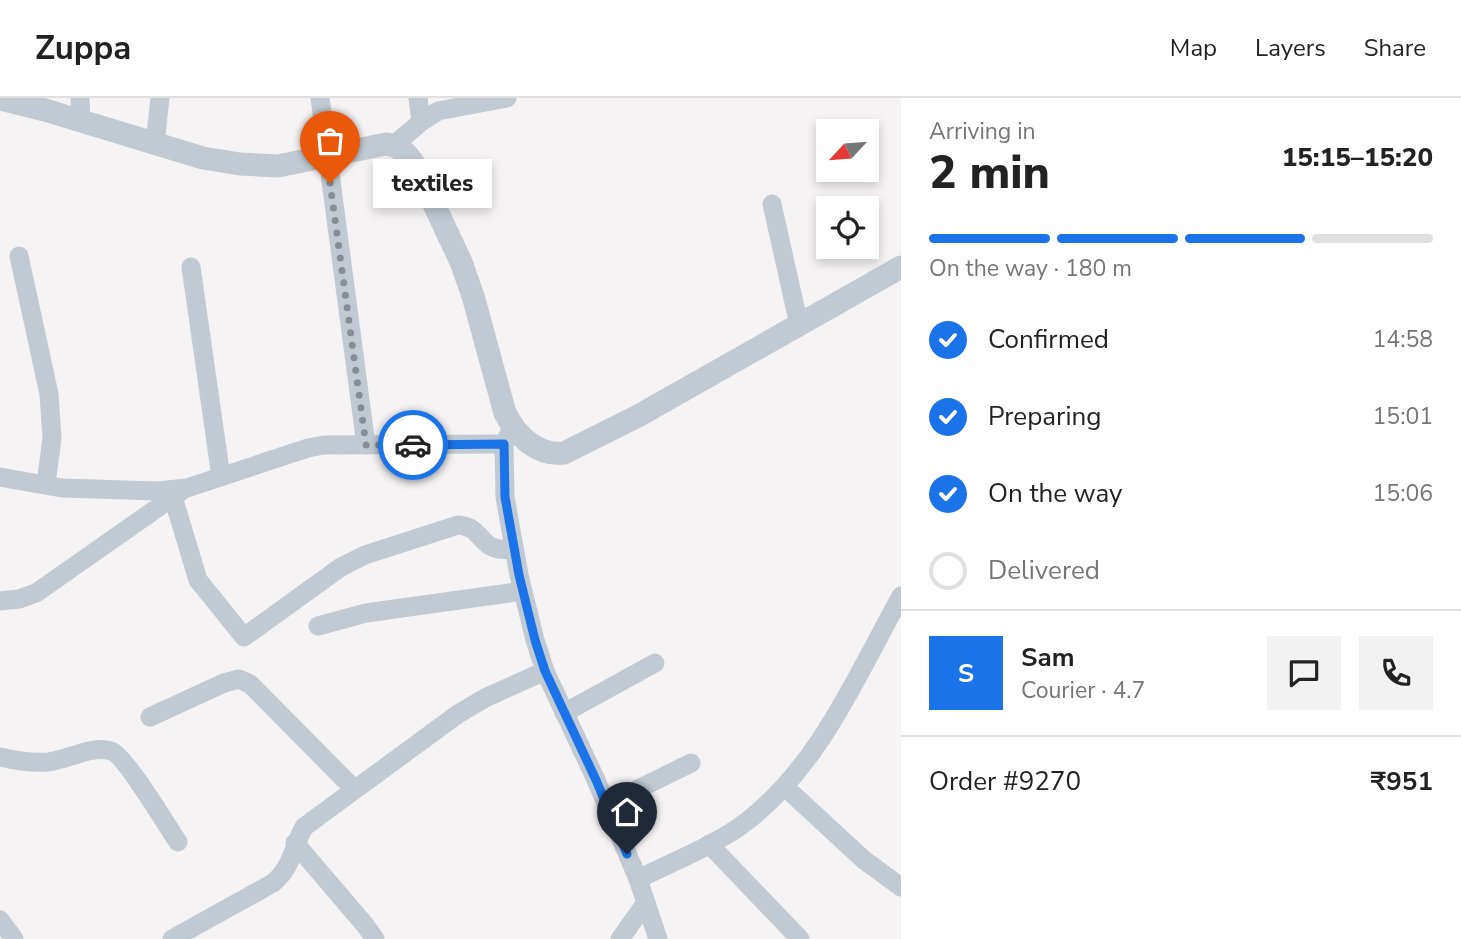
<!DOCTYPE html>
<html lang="en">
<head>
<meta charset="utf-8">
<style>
  :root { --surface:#fff; --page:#f2f2f2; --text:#222; --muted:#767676; --line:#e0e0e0; --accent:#1a73e8 }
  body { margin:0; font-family:"Nunito Sans",sans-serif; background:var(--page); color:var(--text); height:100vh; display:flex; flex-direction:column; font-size:26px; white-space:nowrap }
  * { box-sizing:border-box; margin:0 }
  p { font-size:23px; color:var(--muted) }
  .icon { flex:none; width:38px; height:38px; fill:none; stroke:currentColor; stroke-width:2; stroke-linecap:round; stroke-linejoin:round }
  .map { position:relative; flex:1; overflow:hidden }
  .panel { display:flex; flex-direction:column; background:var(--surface); width:560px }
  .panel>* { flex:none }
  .needle { width:46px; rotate:244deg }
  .buttons { position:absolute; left:816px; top:21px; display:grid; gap:14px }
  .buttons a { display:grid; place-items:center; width:63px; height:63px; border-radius:0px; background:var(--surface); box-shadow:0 4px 10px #0003; font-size:35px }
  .pin { position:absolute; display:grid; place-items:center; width:60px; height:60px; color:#fff; margin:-72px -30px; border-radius:50% 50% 50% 0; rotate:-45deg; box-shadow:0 0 7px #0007 }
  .pin .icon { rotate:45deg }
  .courier { position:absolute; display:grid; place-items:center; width:70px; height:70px; margin:-35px; border:5px solid #1a73e8; border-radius:50%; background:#fff; color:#222; box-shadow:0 2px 9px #0007 }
  .bubble { position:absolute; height:49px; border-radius:0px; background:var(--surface); box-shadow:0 4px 10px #0003; font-size:23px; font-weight:800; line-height:49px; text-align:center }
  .summary em { font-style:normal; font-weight:800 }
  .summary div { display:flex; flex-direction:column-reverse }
  .summary { display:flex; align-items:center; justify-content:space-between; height:119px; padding:0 28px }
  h1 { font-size:46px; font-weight:800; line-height:52px }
  .bar { display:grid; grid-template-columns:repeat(4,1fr); gap:10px 7px; align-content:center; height:84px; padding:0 28px }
  .bar i { height:9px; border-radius:5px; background:var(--line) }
  .bar .on { background:var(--accent) }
  .bar p { grid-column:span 4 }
  .line { display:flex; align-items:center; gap:18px; padding:0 28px; border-top:2px solid var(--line) }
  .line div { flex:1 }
  .round { display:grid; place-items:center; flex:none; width:74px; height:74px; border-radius:0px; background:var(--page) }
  ol { padding:0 28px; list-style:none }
  li { display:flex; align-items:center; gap:21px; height:77px }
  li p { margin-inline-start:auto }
  li .icon { padding:7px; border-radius:50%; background:var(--accent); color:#fff; stroke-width:4 }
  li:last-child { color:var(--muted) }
  li i { width:38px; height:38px; border:4px solid var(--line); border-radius:50% }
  header { display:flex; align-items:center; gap:42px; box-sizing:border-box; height:98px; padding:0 35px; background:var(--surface); border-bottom:2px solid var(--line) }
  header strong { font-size:33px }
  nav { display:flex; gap:38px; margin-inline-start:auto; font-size:24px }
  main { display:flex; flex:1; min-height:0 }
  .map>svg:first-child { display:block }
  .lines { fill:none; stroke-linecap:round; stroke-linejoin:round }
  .minor { stroke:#c1cad2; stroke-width:19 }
  .tertiary { stroke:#c1cad2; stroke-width:23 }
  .done { stroke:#868d94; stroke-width:7; stroke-dasharray:0 12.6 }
  .route { stroke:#1a73e8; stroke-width:9 }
</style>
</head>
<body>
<header>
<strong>Zuppa</strong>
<nav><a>Map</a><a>Layers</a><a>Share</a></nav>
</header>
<main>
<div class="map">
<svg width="901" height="841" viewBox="0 0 901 841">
  <rect width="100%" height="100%" fill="#f5f3f3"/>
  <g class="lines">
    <!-- minor -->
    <g class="minor">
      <polyline points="80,0 81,23"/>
      <polyline points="320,0 366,347"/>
      <polyline points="418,0 421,24"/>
      <polyline points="155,46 160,0"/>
      <polyline points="394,47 421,24 438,13 507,0"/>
      <polyline points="772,106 799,227"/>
      <polyline points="19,158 49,296 52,340 46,386"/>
      <polyline points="191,169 221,379"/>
      <polyline points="512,330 504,346 505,399 519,477 535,542 545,573 596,682 638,781 658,841"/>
      <polyline points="0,379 62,390 157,393 187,390 308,350 324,347 504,346"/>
      <path d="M173,399L198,482L244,539L341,469L365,457L458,427C486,429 477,456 514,451"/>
      <polyline points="0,503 19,501 36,495 183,392"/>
      <polyline points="318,528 366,515 523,493"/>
      <polyline points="564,615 655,565"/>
      <polyline points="150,619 224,585 239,581 250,586 354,691"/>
      <path d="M0,659C16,663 32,665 48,664C68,662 91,647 111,653C124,656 167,728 178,744"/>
      <polyline points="785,689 864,762 901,789"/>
      <polyline points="606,707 691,665"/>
      <polyline points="295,745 365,827 375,841"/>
      <polyline points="709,746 800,841"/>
      <path d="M638,781C674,763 714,748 746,724C820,667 857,577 901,498"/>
      <polyline points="0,822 14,841"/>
      <path d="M172,841L273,785C293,768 292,751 304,729L458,616L485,600L545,573"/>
      <polyline points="620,841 645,806"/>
    </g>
    <!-- tertiary -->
    <path class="tertiary" d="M0,1L45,12L203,60L240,66L278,68L386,46C402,48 409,58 417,70L461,164L473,198L505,315C517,338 537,358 564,355L638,318L901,169"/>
  </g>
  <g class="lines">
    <!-- done -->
    <polyline class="done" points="330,85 366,347 413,347"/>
    <!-- route -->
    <polyline class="route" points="413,347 504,346 505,399 519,477 535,542 545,573 596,682 627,756"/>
  </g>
</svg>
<div class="buttons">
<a><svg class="needle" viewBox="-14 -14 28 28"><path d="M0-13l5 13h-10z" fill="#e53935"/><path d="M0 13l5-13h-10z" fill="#767676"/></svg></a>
<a><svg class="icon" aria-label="locate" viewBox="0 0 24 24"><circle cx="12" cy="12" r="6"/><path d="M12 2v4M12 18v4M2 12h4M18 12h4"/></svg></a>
</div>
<div class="pin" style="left:330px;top:85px;background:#ea580c"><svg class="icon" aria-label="bag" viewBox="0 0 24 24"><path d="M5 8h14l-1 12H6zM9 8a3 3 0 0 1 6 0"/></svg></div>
<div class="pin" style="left:627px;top:756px;background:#1f2937"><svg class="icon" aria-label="home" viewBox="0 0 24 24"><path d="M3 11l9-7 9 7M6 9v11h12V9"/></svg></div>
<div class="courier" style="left:413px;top:347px"><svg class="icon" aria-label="car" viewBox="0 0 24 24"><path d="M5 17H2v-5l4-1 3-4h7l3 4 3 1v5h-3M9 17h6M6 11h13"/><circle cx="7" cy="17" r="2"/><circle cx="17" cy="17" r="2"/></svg></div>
<div class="bubble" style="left:373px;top:61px;width:119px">textiles</div>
</div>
<section class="panel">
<div class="summary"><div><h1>2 min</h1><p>Arriving in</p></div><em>15:15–15:20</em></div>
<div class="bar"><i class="on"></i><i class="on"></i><i class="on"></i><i></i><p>On the way · 180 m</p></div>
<ol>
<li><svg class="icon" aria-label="check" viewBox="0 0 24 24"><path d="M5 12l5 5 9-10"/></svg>Confirmed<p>14:58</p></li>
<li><svg class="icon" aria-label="check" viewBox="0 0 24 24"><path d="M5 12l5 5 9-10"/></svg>Preparing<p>15:01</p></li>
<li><svg class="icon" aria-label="check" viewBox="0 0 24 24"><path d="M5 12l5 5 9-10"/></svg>On the way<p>15:06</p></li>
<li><i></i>Delivered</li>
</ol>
<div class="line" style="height:126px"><b class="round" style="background:var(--accent);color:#fff">S</b><div><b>Sam</b><p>Courier · 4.7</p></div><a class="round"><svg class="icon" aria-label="chat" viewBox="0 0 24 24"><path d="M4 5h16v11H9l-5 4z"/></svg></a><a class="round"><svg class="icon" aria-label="phone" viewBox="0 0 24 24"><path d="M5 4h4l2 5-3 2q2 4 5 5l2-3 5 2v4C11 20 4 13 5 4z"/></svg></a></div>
<div class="line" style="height:91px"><div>Order #9270</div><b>₹951</b></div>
</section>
</main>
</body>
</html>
